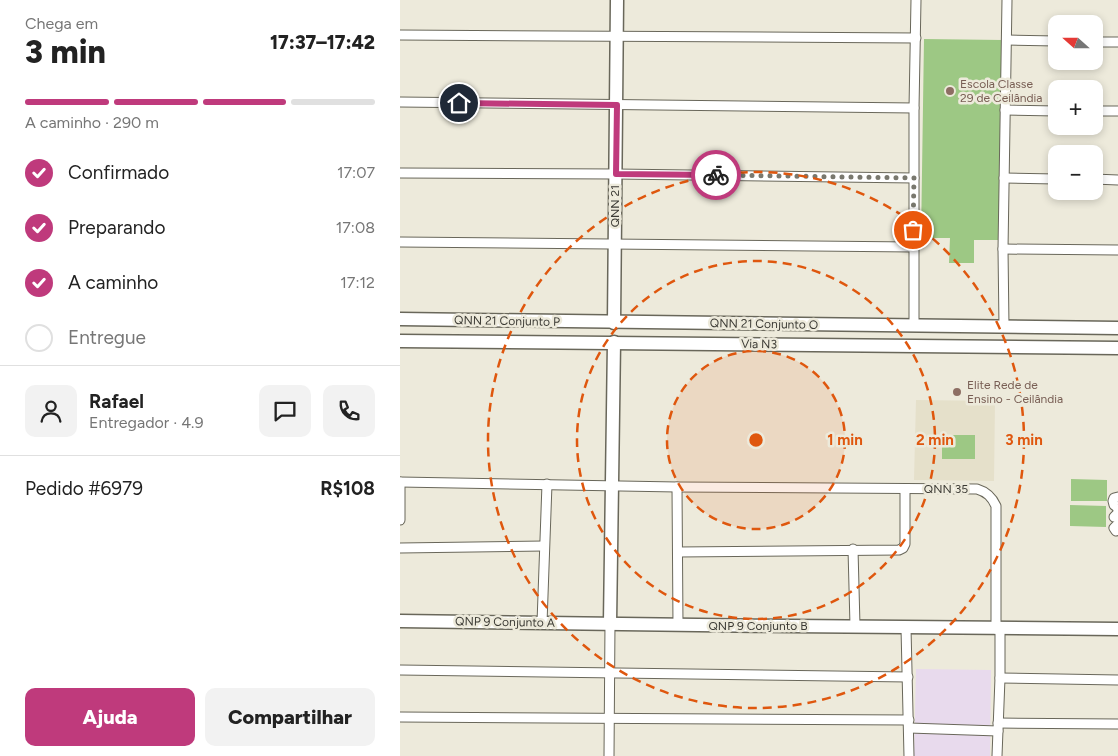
<!DOCTYPE html>
<html lang="pt">
<head>
<meta charset="utf-8">
<style>
  :root { --surface:#fff; --page:#f2f2f2; --text:#222; --muted:#767676; --line:#e0e0e0; --accent:#bf3a7c }
  body { margin:0; font-family:Figtree,sans-serif; background:var(--page); color:var(--text); height:100vh; display:flex; flex-direction:column; font-size:19px; white-space:nowrap }
  * { box-sizing:border-box; margin:0 }
  p { font-size:16px; color:var(--muted) }
  .icon { flex:none; width:28px; height:28px; fill:none; stroke:currentColor; stroke-width:2; stroke-linecap:round; stroke-linejoin:round }
  .map { position:relative; flex:1; overflow:hidden }
  .sheet { display:flex; flex-direction:column; background:var(--surface); width:400px }
  .sheet>* { flex:none }
  .needle { width:32px; rotate:291deg }
  .tools { position:absolute; left:648px; top:15px; display:grid; gap:10px }
  .tools a { display:grid; place-items:center; width:55px; height:55px; border-radius:10px; background:var(--surface); box-shadow:0 2px 8px #0003; font-size:25px }
  .pin { position:absolute; display:grid; place-items:center; width:42px; height:42px; color:#fff; margin:-21px; border:2px solid #fff; border-radius:50%; box-shadow:0 1px 5px #0007 }
  .courier { position:absolute; display:grid; place-items:center; width:50px; height:50px; margin:-25px; border:4px solid #bf3a7c; border-radius:50%; background:#fff; color:#222; box-shadow:0 1px 6px #0007 }
  .summary em { font-style:normal; font-weight:800 }
  .summary div { display:flex; flex-direction:column-reverse }
  .summary { display:flex; align-items:center; justify-content:space-between; height:85px; padding:0 25px }
  h1 { font-size:32px; font-weight:800; line-height:38px }
  .bar { display:grid; grid-template-columns:repeat(4,1fr); gap:8px 5px; align-content:center; height:60px; padding:0 25px }
  .bar i { height:6px; border-radius:4px; background:var(--line) }
  .bar .active { background:var(--accent) }
  .bar p { grid-column:span 4 }
  .line { display:flex; align-items:center; gap:12px; padding:0 25px; border-top:1px solid var(--line) }
  .line div { flex:1 }
  .round { display:grid; place-items:center; flex:none; width:52px; height:52px; border-radius:10px; background:var(--page) }
  ol { padding:0 25px; list-style:none }
  li { display:flex; align-items:center; gap:15px; height:55px }
  li p { margin-inline-start:auto }
  li .icon { padding:5px; border-radius:50%; background:var(--accent); color:#fff; stroke-width:4 }
  li:last-child { color:var(--muted) }
  li i { width:28px; height:28px; border:2px solid var(--line); border-radius:50% }
  .button { display:flex; gap:10px; margin-top:auto; padding:10px 25px }
  .button a { flex:1; height:58px; border-radius:10px; background:var(--accent); color:#fff; font-size:20px; font-weight:800; line-height:58px; text-align:center }
  .button a+a { background:var(--page); color:var(--text) }
  main { display:flex; flex:1; min-height:0 }
  .map>svg:first-child { display:block }
  .commercial { fill:#e8daed }
  .built { fill:#e5e0ca }
  .green { fill:#9dc884 }
  .lines { fill:none; stroke-linecap:round; stroke-linejoin:round }
  .street-casing { stroke:#69675a; stroke-width:11 }
  .secondary-casing { stroke:#69675a; stroke-width:15 }
  .street { stroke:#fff; stroke-width:9 }
  .secondary { stroke:#fff; stroke-width:12 }
  .done { stroke:#79786e; stroke-width:5; stroke-dasharray:0 9 }
  .route { stroke:#bf3a7c; stroke-width:6 }
  .ring { fill:none; stroke:#df570e; stroke-width:2.5; stroke-dasharray:9 6 }
  .education-dot { fill:#8d6e63; stroke:#edeadb; stroke-width:2 }
  .labels { text-anchor:middle; stroke-width:5; stroke-linejoin:round; paint-order:stroke }
  .education-label { font-size:12px; fill:#785e54; stroke:#edeadb; text-anchor:start }
  .street-label { font-size:12px; fill:#3b3a34; stroke:#edeadb }
  .centre { fill:#df570e; stroke:#edeadb; stroke-width:2.5 }
  .ring-label { font-size:15px; text-anchor:middle; font-weight:bold; fill:#df570e; stroke:#edeadb; stroke-width:5; stroke-linejoin:round; paint-order:stroke }
</style>
</head>
<body>
<main>
<section class="sheet">
<div class="summary"><div><h1>3 min</h1><p>Chega em</p></div><em>17:37–17:42</em></div>
<div class="bar"><i class="active"></i><i class="active"></i><i class="active"></i><i></i><p>A caminho · 290 m</p></div>
<ol>
<li><svg class="icon" aria-label="check" viewBox="0 0 24 24"><path d="M5 12l5 5 9-10"/></svg>Confirmado<p>17:07</p></li>
<li><svg class="icon" aria-label="check" viewBox="0 0 24 24"><path d="M5 12l5 5 9-10"/></svg>Preparando<p>17:08</p></li>
<li><svg class="icon" aria-label="check" viewBox="0 0 24 24"><path d="M5 12l5 5 9-10"/></svg>A caminho<p>17:12</p></li>
<li><i></i>Entregue</li>
</ol>
<div class="line" style="height:90px"><a class="round"><svg class="icon" aria-label="person" viewBox="0 0 24 24"><circle cx="12" cy="8" r="4"/><path d="M4 21q1-7 8-7t8 7"/></svg></a><div><b>Rafael</b><p>Entregador · 4.9</p></div><a class="round"><svg class="icon" aria-label="chat" viewBox="0 0 24 24"><path d="M4 5h16v11H9l-5 4z"/></svg></a><a class="round"><svg class="icon" aria-label="phone" viewBox="0 0 24 24"><path d="M5 4h4l2 5-3 2q2 4 5 5l2-3 5 2v4C11 20 4 13 5 4z"/></svg></a></div>
<div class="line" style="height:65px"><div>Pedido #6979</div><b>R$108</b></div>
<div class="button"><a>Ajuda</a><a>Compartilhar</a></div>
</section>
<div class="map">
<svg width="718" height="756" viewBox="0 0 718 756">
  <rect width="100%" height="100%" fill="#edeadb"/>
  <!-- commercial -->
  <polygon class="commercial" points="516,669 591,670 590,756 514,756"/>
  <!-- built -->
  <polygon class="built" points="516,400 595,401 594,481 514,480"/>
  <!-- green -->
  <g class="green">
    <polygon points="524,39 603,40 600,240 574,240 574,263 549,263 550,238 521,238"/>
    <rect x="542" y="435" width="33" height="24"/>
    <polygon points="671,479 707,480 707,501 671,501"/>
    <polygon points="670,505 706,506 706,527 670,526"/>
  </g>
  <g class="lines">
    <!-- street casing -->
    <g class="street-casing">
      <g id="street">
        <polyline points="0,35 516,38"/>
        <polyline points="607,40 656,41"/>
        <polyline points="694,42 718,42"/>
        <polyline points="0,102 514,108"/>
        <polyline points="605,110 656,111"/>
        <polyline points="694,111 718,111"/>
        <polyline points="0,173 216,174 514,178"/>
        <polyline points="604,178 656,179"/>
        <polyline points="694,179 718,180"/>
        <polyline points="0,242 513,247"/>
        <polyline points="603,249 718,250"/>
        <polyline points="514,325 514,108 516,0"/>
        <polyline points="604,326 603,249 607,0"/>
        <path d="M0,482L277,487L577,489C587,492 592,497 596,506V629"/>
        <polyline points="277,487 278,625"/>
        <polyline points="718,497 714,498 713,501 714,505 718,508"/>
        <polyline points="718,509 718,513 714,517 718,517"/>
        <polyline points="0,520 0,482"/>
        <polyline points="718,524 714,528 716,531 718,529"/>
        <polyline points="0,548 144,546"/>
        <polyline points="453,549 455,626"/>
        <polyline points="278,552 499,550 503,548 505,544 505,489"/>
        <polyline points="142,623 147,484"/>
        <polyline points="506,628 509,756"/>
        <polyline points="0,670 508,677"/>
        <polyline points="600,678 718,680"/>
        <polyline points="0,717 509,720"/>
        <polyline points="598,723 718,724"/>
        <polyline points="509,728 598,731"/>
        <polyline points="209,756 210,623"/>
        <polyline points="597,756 600,678 600,629"/>
      </g>
    </g>
    <!-- secondary casing -->
    <g class="secondary-casing">
      <g id="secondary">
        <polyline points="0,319 718,328"/>
        <polyline points="214,323 217,0"/>
        <polyline points="0,341 718,348"/>
        <path d="M0,621C239,624 479,628 718,629"/>
        <polyline points="210,623 214,342"/>
      </g>
    </g>
    <!-- street -->
    <use href="#street" class="street"/>
    <!-- secondary -->
    <use href="#secondary" class="secondary"/>
  </g>
  <g class="lines">
    <!-- done -->
    <polyline class="done" points="316,175 514,178 513,230"/>
    <!-- route -->
    <polyline class="route" points="59,103 217,105 216,174 316,175"/>
  </g>
  <!-- distance rings -->
  <circle cx="356" cy="440" r="89" fill="#df570e" fill-opacity=".12"/>
  <g class="ring">
    <circle cx="356" cy="440" r="89"/>
    <circle cx="356" cy="440" r="179"/>
    <circle cx="356" cy="440" r="268"/>
  </g>
  <!-- markers -->
  <g class="education-dot">
    <circle cx="550" cy="91" r="5"/>
    <circle cx="557" cy="392" r="5"/>
  </g>
  <g class="labels">
    <!-- education labels -->
    <g class="education-label">
      <text x="560" y="88">Escola Classe<tspan x="560" dy="14">29 de Ceilândia</tspan></text>
      <text x="567" y="389">Elite Rede de<tspan x="567" dy="14">Ensino - Ceilândia</tspan></text>
    </g>
    <!-- street labels -->
    <g class="street-label">
      <text transform="translate(215 206) rotate(-90)" y="4">QNN 21</text>
      <text transform="translate(107 321) rotate(1)" y="4">QNN 21 Conjunto P</text>
      <text transform="translate(364 324) rotate(1)" y="4">QNN 21 Conjunto O</text>
      <text transform="translate(359 344) rotate(1)" y="4">Via N3</text>
      <text x="546" y="493">QNN 35</text>
      <text transform="translate(105 622) rotate(1)" y="4">QNP 9 Conjunto A</text>
      <text x="358" y="630">QNP 9 Conjunto B</text>
    </g>
  </g>
  <circle cx="356" cy="440" r="8" class="centre"/>
  <g class="ring-label">
    <text x="445" y="445">1 min</text>
    <text x="535" y="445">2 min</text>
    <text x="624" y="445">3 min</text>
  </g>
</svg>
<div class="tools">
<a><svg class="needle" viewBox="-14 -14 28 28"><path d="M0-13l5 13h-10z" fill="#e53935"/><path d="M0 13l5-13h-10z" fill="#767676"/></svg></a>
<a>+</a>
<a>−</a>
</div>
<div class="pin" style="left:513px;top:230px;background:#ea580c"><svg class="icon" aria-label="bag" viewBox="0 0 24 24"><path d="M5 8h14l-1 12H6zM9 8a3 3 0 0 1 6 0"/></svg></div>
<div class="pin" style="left:59px;top:103px;background:#1f2937"><svg class="icon" aria-label="home" viewBox="0 0 24 24"><path d="M3 11l9-7 9 7M6 9v11h12V9"/></svg></div>
<div class="courier" style="left:316px;top:175px"><svg class="icon" aria-label="bike" viewBox="0 0 24 24"><circle cx="6" cy="16" r="4"/><circle cx="18" cy="16" r="4"/><path d="M6 16l4-8h5l3 8M10 8l3 8H6M13 5h3"/></svg></div>
</div>
</main>
</body>
</html>
